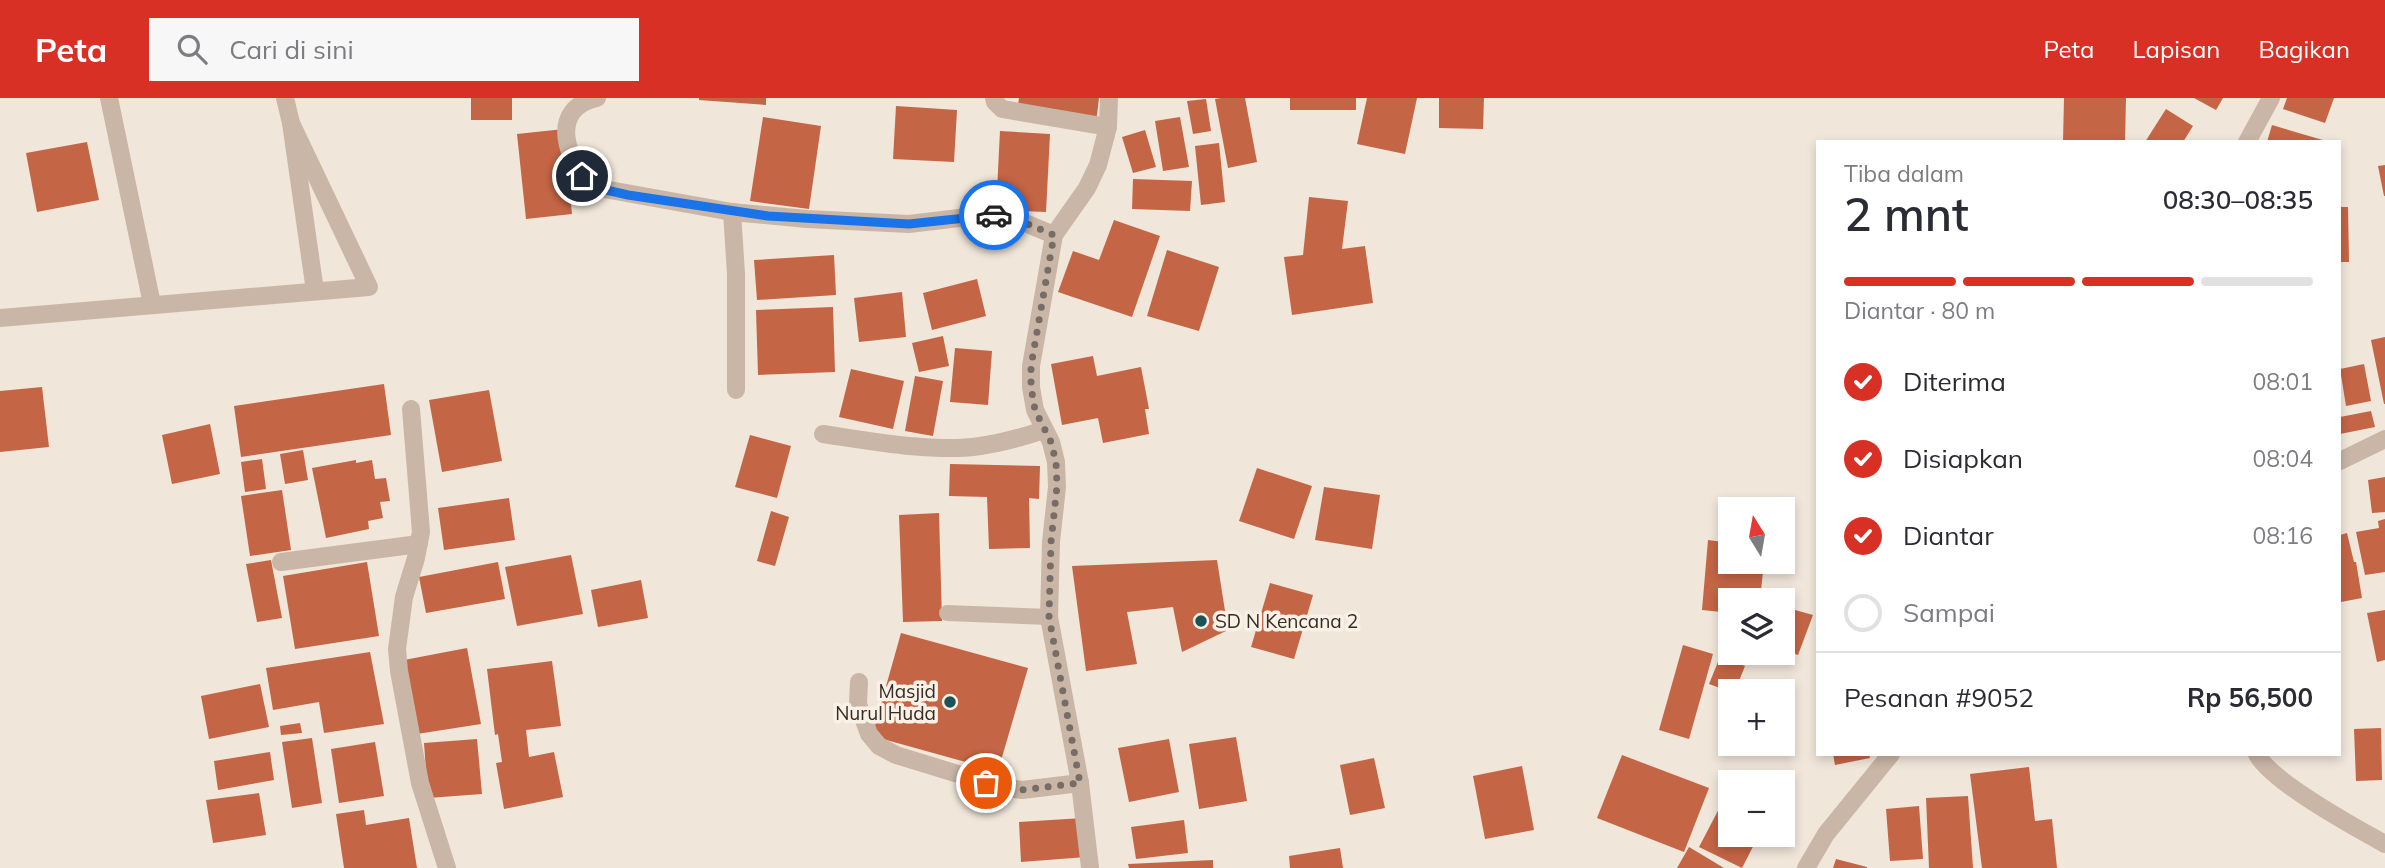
<!DOCTYPE html>
<html lang="id">
<head>
<meta charset="utf-8">
<style>
  :root { --surface:#fff; --page:#f7f7f7; --text:#2b2b33; --muted:#7c7c81; --line:#e1e1e2; --accent:#d93025 }
  body { margin:0; font-family:Mulish,sans-serif; background:var(--page); color:var(--text); height:100vh; display:flex; flex-direction:column; font-size:26px; white-space:nowrap }
  * { box-sizing:border-box; margin:0 }
  p { font-size:23px; color:var(--muted) }
  .icon { flex:none; width:38px; height:38px; fill:none; stroke:currentColor; stroke-width:2; stroke-linecap:round; stroke-linejoin:round }
  .map { position:relative; flex:1; overflow:hidden }
  .panel { position:absolute; left:1816px; top:42px; width:525px; height:616px; display:flex; flex-direction:column; background:var(--surface); border-radius:0px; box-shadow:0 4px 10px #0003 }
  .panel>* { flex:none }
  .needle { width:46px; rotate:349deg }
  .controls { position:absolute; left:1718px; top:399px; display:grid; gap:14px }
  .controls a { display:grid; place-items:center; width:77px; height:77px; border-radius:0px; background:var(--surface); box-shadow:0 4px 10px #0003; font-size:35px }
  .pin { position:absolute; display:grid; place-items:center; width:60px; height:60px; color:#fff; margin:-30px; border:4px solid #fff; border-radius:50%; box-shadow:0 2px 7px #0007 }
  .courier { position:absolute; display:grid; place-items:center; width:70px; height:70px; margin:-35px; border:5px solid #1a73e8; border-radius:50%; background:#fff; color:#222; box-shadow:0 2px 9px #0007 }
  .overview em { font-style:normal; font-weight:600 }
  .overview div { display:flex; flex-direction:column-reverse }
  .overview { display:flex; align-items:center; justify-content:space-between; height:119px; padding:0 28px }
  h1 { font-size:46px; font-weight:600; line-height:52px }
  .bar { display:grid; grid-template-columns:repeat(4,1fr); gap:10px 7px; align-content:center; height:84px; padding:0 28px }
  .bar i { height:9px; border-radius:5px; background:var(--line) }
  .bar .active { background:var(--accent) }
  .bar p { grid-column:span 4 }
  .line { display:flex; align-items:center; gap:18px; padding:0 28px; border-top:2px solid var(--line) }
  .line div { flex:1 }
  ol { padding:0 28px; list-style:none }
  li { display:flex; align-items:center; gap:21px; height:77px }
  li p { margin-inline-start:auto }
  li .icon { padding:7px; border-radius:50%; background:var(--accent); color:#fff; stroke-width:4 }
  li:last-child { color:var(--muted) }
  li i { width:38px; height:38px; border:4px solid var(--line); border-radius:50% }
  header { display:flex; align-items:center; gap:42px; box-sizing:border-box; height:98px; padding:0 35px; background:var(--accent); color:#fff }
  header strong { font-size:33px }
  nav { display:flex; gap:38px; margin-inline-start:auto; font-size:24px }
  .search { width:490px; height:63px; background:var(--page); display:flex; align-items:center; gap:18px; box-sizing:border-box; padding:0 24px; border-radius:0px; color:var(--muted); font-size:26px }
  .map>svg:first-child { display:block }
  .building { fill:#c46545 }
  .lines { fill:none; stroke-linecap:round; stroke-linejoin:round }
  .service { stroke:#c9b6a6; stroke-width:16 }
  .minor { stroke:#c9b6a6; stroke-width:18 }
  .tertiary { stroke:#c9b6a6; stroke-width:18 }
  .done { stroke:#776d66; stroke-width:7; stroke-dasharray:0 12.6 }
  .route { stroke:#1a73e8; stroke-width:9 }
  .poi-dot { fill:#1d5256; stroke:#f9f1e6; stroke-width:2.5 }
  .labels { text-anchor:middle; stroke-width:7; stroke-linejoin:round; paint-order:stroke }
  .poi-label { font-size:19px; fill:#352c27; stroke:#f9f1e6; text-anchor:start }
</style>
</head>
<body>
<header>
<strong>Peta</strong>
<div class="search"><svg class="icon" aria-label="search" viewBox="0 0 24 24"><circle cx="10" cy="10" r="6"/><path d="M15 15l6 6"/></svg>Cari di sini</div>
<nav><a>Peta</a><a>Lapisan</a><a>Bagikan</a></nav>
</header>
<div class="map">
<svg width="2385" height="770" viewBox="0 0 2385 770">
  <rect width="100%" height="100%" fill="#f1e6da"/>
  <!-- building -->
  <g class="building">
    <rect x="471" y="0" width="41" height="22"/>
    <polygon points="699,0 766,0 766,7 699,2"/>
    <polygon points="1019,0 1099,0 1096,25 1017,13"/>
    <polygon points="1221,0 1245,0 1257,64 1228,70 1215,1"/>
    <rect x="1290" y="0" width="66" height="12"/>
    <polygon points="1367,0 1417,0 1405,56 1357,46"/>
    <polygon points="1439,0 1484,0 1483,31 1439,30"/>
    <polygon points="2064,0 2126,0 2125,44 2063,44"/>
    <polygon points="2194,0 2223,0 2216,12"/>
    <polygon points="2287,0 2334,0 2325,25 2283,11"/>
    <polygon points="1206,1 1211,33 1193,36 1187,3"/>
    <polygon points="896,8 957,12 954,64 893,61"/>
    <polygon points="2166,11 2193,28 2183,44 2145,44"/>
    <polygon points="763,19 821,28 809,111 750,103"/>
    <polygon points="1180,19 1189,69 1163,73 1155,23"/>
    <polygon points="2272,27 2326,43 2326,44 2267,44"/>
    <polygon points="564,31 572,116 526,121 517,36"/>
    <polygon points="1145,32 1156,69 1133,75 1122,39"/>
    <polygon points="1000,33 1050,36 1046,114 996,112"/>
    <polygon points="87,44 99,102 37,114 26,55"/>
    <polygon points="1219,45 1225,104 1201,107 1195,48"/>
    <polygon points="2385,67 2385,98 2384,98 2378,68"/>
    <polygon points="1133,81 1192,83 1190,113 1132,111"/>
    <polygon points="1309,99 1348,103 1342,151 1365,148 1373,205 1292,217 1284,159 1303,157"/>
    <polygon points="2340,109 2348,109 2349,164 2340,164"/>
    <polygon points="1114,122 1160,138 1132,219 1058,194 1073,153 1099,162"/>
    <polygon points="1167,152 1219,169 1199,233 1147,218"/>
    <polygon points="834,157 836,197 757,202 754,162"/>
    <polygon points="977,181 986,218 932,232 923,195"/>
    <polygon points="902,194 906,239 859,244 854,200"/>
    <polygon points="833,209 835,274 758,277 756,212"/>
    <polygon points="943,238 949,268 919,274 912,245"/>
    <polygon points="2385,239 2385,306 2384,306 2371,242"/>
    <polygon points="955,250 992,253 988,307 950,304"/>
    <polygon points="1093,258 1097,278 1141,269 1149,311 1145,311 1149,336 1103,345 1098,320 1062,327 1051,266"/>
    <polygon points="2364,266 2371,303 2346,308 2340,271"/>
    <polygon points="851,271 904,283 893,331 839,319"/>
    <polygon points="915,278 943,283 933,338 905,333"/>
    <polygon points="384,286 391,337 241,359 234,308"/>
    <polygon points="42,289 49,349 0,354 0,293"/>
    <polygon points="489,292 502,363 442,374 429,302"/>
    <polygon points="2371,313 2375,329 2340,336 2340,319"/>
    <polygon points="210,326 220,376 172,386 162,337"/>
    <polygon points="750,337 791,348 777,400 735,389"/>
    <polygon points="303,352 308,382 285,386 280,356"/>
    <polygon points="262,361 266,391 245,394 241,364"/>
    <polygon points="356,362 356,365 372,362 375,381 386,380 390,403 380,404 383,420 368,423 369,431 326,440 312,370"/>
    <polygon points="950,366 1040,368 1039,401 1029,400 1030,450 989,451 987,399 949,398"/>
    <polygon points="1257,370 1312,388 1294,441 1239,423"/>
    <polygon points="2385,379 2385,414 2372,415 2368,382"/>
    <polygon points="1324,389 1380,397 1372,451 1315,442"/>
    <polygon points="282,392 291,452 250,458 241,398"/>
    <polygon points="509,400 515,442 444,452 438,410"/>
    <polygon points="771,413 789,419 775,468 757,463"/>
    <polygon points="939,415 942,523 903,524 899,417"/>
    <polygon points="2385,421 2385,474 2365,477 2356,434 2379,430 2378,423"/>
    <polygon points="2347,435 2354,464 2356,464 2362,500 2341,504 2340,437"/>
    <polygon points="1708,442 1731,445 1731,464 1764,464 1760,502 1731,502 1731,515 1702,512"/>
    <polygon points="571,457 583,516 517,528 505,469"/>
    <polygon points="271,462 282,520 257,524 246,466"/>
    <polygon points="1217,462 1228,532 1182,554 1173,509 1127,514 1137,566 1086,573 1072,468"/>
    <polygon points="367,464 379,538 295,551 283,478"/>
    <polygon points="498,464 505,501 426,515 419,479"/>
    <polygon points="641,482 648,520 598,529 591,492"/>
    <polygon points="1270,485 1313,497 1294,561 1251,549"/>
    <polygon points="1795,512 1813,517 1798,557 1783,552 1783,545"/>
    <polygon points="2385,512 2385,562 2377,564 2367,515"/>
    <polygon points="901,535 1028,570 998,673 872,638"/>
    <polygon points="1683,547 1713,556 1689,641 1659,632"/>
    <polygon points="467,550 481,626 417,636 404,562"/>
    <polygon points="370,554 384,626 324,635 319,604 273,612 266,570"/>
    <polygon points="1720,559 1745,568 1735,593 1731,594 1709,586"/>
    <polygon points="552,563 561,628 526,632 529,659 554,654 563,699 504,711 496,665 502,664 498,636 495,637 487,571"/>
    <polygon points="260,586 269,629 209,641 201,598"/>
    <polygon points="300,625 302,635 281,637 280,628"/>
    <polygon points="2381,630 2382,682 2356,683 2354,631"/>
    <polygon points="1236,639 1247,703 1199,711 1189,646"/>
    <polygon points="312,640 322,705 292,710 282,644"/>
    <polygon points="477,641 482,696 428,700 424,645"/>
    <polygon points="1169,641 1179,694 1129,704 1118,650"/>
    <polygon points="375,644 384,698 339,705 331,651"/>
    <polygon points="270,654 274,682 218,692 214,663"/>
    <polygon points="1833,656 1869,656 1870,660 1835,667"/>
    <polygon points="1622,657 1709,690 1684,754 1597,720"/>
    <polygon points="1374,660 1385,710 1350,717 1340,667"/>
    <polygon points="1522,668 1534,732 1485,741 1473,678"/>
    <polygon points="2029,669 2035,723 2052,721 2057,770 1982,770 1970,676"/>
    <polygon points="259,695 266,737 213,745 206,702"/>
    <polygon points="1968,698 1973,770 1929,770 1926,700"/>
    <polygon points="1721,707 1731,712 1731,737 1759,737 1742,770 1699,749"/>
    <polygon points="1919,708 1923,761 1890,763 1886,711"/>
    <polygon points="364,712 366,727 409,720 417,770 344,770 336,716"/>
    <polygon points="1083,720 1086,759 1021,764 1019,724"/>
    <polygon points="1184,722 1188,755 1136,761 1131,729"/>
    <polygon points="1689,749 1724,770 1677,770"/>
    <polygon points="1340,750 1343,770 1290,770 1289,758"/>
    <polygon points="1836,761 1867,769 1867,770 1833,770"/>
    <polygon points="1213,762 1213,770 1129,770 1128,766"/>
  </g>
  <g class="lines">
    <!-- service -->
    <polyline class="service" points="947,515 1049,519"/>
    <!-- minor -->
    <g class="minor">
      <polyline points="109,0 152,206"/>
      <polyline points="285,0 291,25 315,193"/>
      <path d="M597,0C547,11 567,64 593,89L732,114L807,121L909,126L984,117H1006L1054,137"/>
      <polyline points="994,0 995,4 1002,11 1108,29"/>
      <polyline points="2247,44 2271,0"/>
      <polyline points="732,114 736,176 736,292"/>
      <polyline points="0,220 369,189 291,25"/>
      <polyline points="411,311 421,434 416,460 404,499 397,551 399,573 420,685 447,770"/>
      <path d="M823,336C870,343 934,355 980,348C1002,345 1023,339 1044,332"/>
      <polyline points="281,464 419,446"/>
      <polyline points="859,584 858,606 869,636 879,648 896,657 1000,689 1022,692 1080,685"/>
      <path d="M2257,656C2270,683 2356,730 2385,746"/>
      <polyline points="1090,770 1080,685 1049,519 1051,444 1057,389 1056,364 1051,344 1035,312 1031,289 1031,268 1054,137 1087,90 1098,67 1108,29 1109,0"/>
    </g>
    <!-- tertiary -->
    <g class="tertiary">
      <polyline points="2340,363 2385,341"/>
      <polyline points="1806,770 1826,736 1891,656"/>
    </g>
  </g>
  <g class="lines">
    <!-- done -->
    <polyline class="done" points="986,685 1022,692 1080,685 1049,519 1051,444 1057,388 1056,364 1051,344 1035,312 1031,289 1031,268 1054,137 1006,117 994,117"/>
    <!-- route -->
    <polyline class="route" points="582,78 593,89 628,97 768,118 909,126 994,117"/>
  </g>
  <!-- markers -->
  <g class="poi-dot">
    <circle cx="1201" cy="523" r="7"/>
    <circle cx="950" cy="604" r="7"/>
  </g>
  <g class="labels">
    <!-- poi labels -->
    <g class="poi-label">
      <text x="1215" y="530">SD N Kencana 2</text>
      <text x="936" y="600" text-anchor="end">Masjid<tspan x="936" dy="22">Nurul Huda</tspan></text>
    </g>
  </g>
</svg>
<div class="controls">
<a><svg class="needle" viewBox="-14 -14 28 28"><path d="M0-13l5 13h-10z" fill="#e53935"/><path d="M0 13l5-13h-10z" fill="#7c7c81"/></svg></a>
<a><svg class="icon" aria-label="layers" viewBox="0 0 24 24"><path d="M12 4l9 5-9 5-9-5zM3 14l9 5 9-5"/></svg></a>
<a>+</a>
<a>−</a>
</div>
<div class="pin" style="left:986px;top:685px;background:#ea580c"><svg class="icon" aria-label="bag" viewBox="0 0 24 24"><path d="M5 8h14l-1 12H6zM9 8a3 3 0 0 1 6 0"/></svg></div>
<div class="pin" style="left:582px;top:78px;background:#1f2937"><svg class="icon" aria-label="home" viewBox="0 0 24 24"><path d="M3 11l9-7 9 7M6 9v11h12V9"/></svg></div>
<div class="courier" style="left:994px;top:117px"><svg class="icon" aria-label="car" viewBox="0 0 24 24"><path d="M5 17H2v-5l4-1 3-4h7l3 4 3 1v5h-3M9 17h6M6 11h13"/><circle cx="7" cy="17" r="2"/><circle cx="17" cy="17" r="2"/></svg></div>
<section class="panel">
<div class="overview"><div><h1>2 mnt</h1><p>Tiba dalam</p></div><em>08:30–08:35</em></div>
<div class="bar"><i class="active"></i><i class="active"></i><i class="active"></i><i></i><p>Diantar · 80 m</p></div>
<ol>
<li><svg class="icon" aria-label="check" viewBox="0 0 24 24"><path d="M5 12l5 5 9-10"/></svg>Diterima<p>08:01</p></li>
<li><svg class="icon" aria-label="check" viewBox="0 0 24 24"><path d="M5 12l5 5 9-10"/></svg>Disiapkan<p>08:04</p></li>
<li><svg class="icon" aria-label="check" viewBox="0 0 24 24"><path d="M5 12l5 5 9-10"/></svg>Diantar<p>08:16</p></li>
<li><i></i>Sampai</li>
</ol>
<div class="line" style="height:91px"><div>Pesanan #9052</div><b>Rp 56,500</b></div>
</section>
</div>
</body>
</html>
